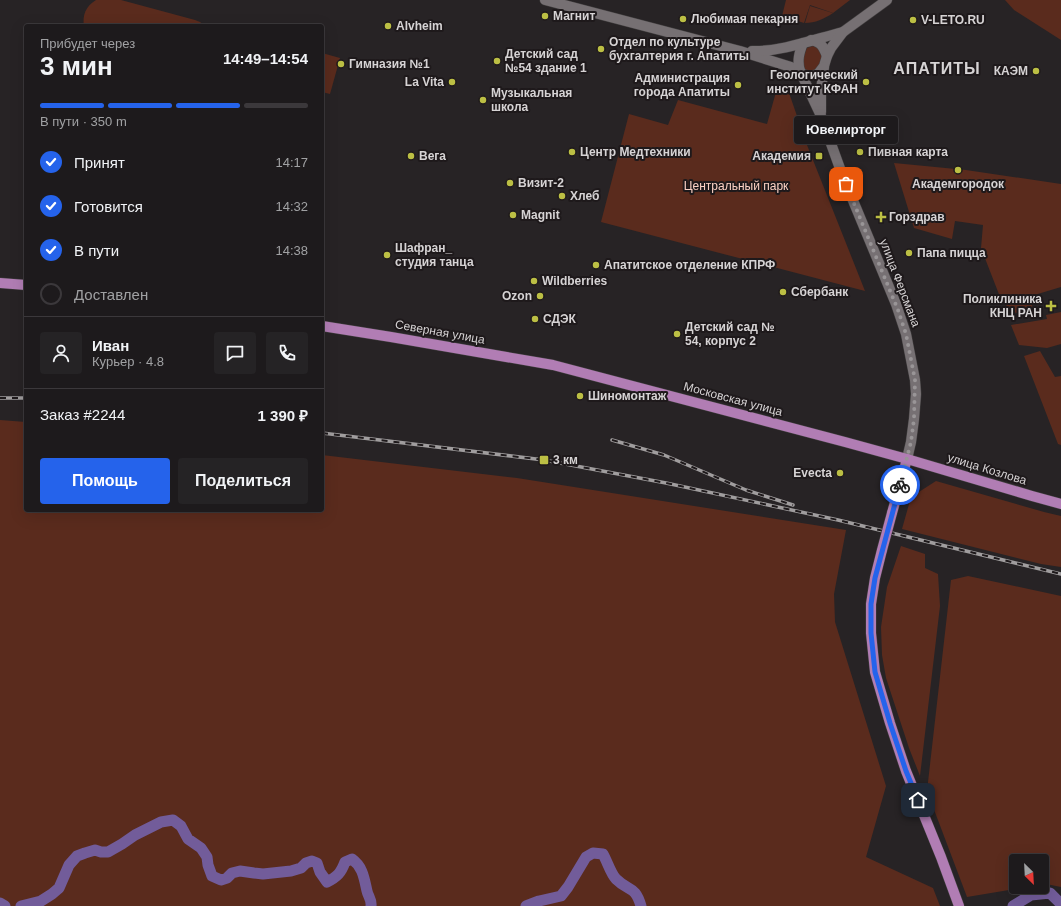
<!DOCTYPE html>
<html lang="ru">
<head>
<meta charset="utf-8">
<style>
  :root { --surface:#1d1a1c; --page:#252325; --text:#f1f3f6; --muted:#a0a1a3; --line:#3b383b; --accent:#2563eb }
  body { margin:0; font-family:Arial,sans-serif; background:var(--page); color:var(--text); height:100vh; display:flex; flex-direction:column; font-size:15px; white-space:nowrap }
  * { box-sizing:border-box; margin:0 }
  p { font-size:13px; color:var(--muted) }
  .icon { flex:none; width:22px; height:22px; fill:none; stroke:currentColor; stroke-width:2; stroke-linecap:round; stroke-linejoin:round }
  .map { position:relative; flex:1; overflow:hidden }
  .side { position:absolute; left:24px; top:24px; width:300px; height:488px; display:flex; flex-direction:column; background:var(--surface); border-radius:4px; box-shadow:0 4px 16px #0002,0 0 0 1px var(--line) }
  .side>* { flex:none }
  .needle { width:26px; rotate:156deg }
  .fabs { position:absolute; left:1009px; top:854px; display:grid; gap:8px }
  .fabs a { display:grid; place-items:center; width:40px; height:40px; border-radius:4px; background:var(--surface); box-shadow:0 4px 16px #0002,0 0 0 1px var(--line); font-size:20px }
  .pin { position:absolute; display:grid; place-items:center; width:34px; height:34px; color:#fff; margin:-17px; border-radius:8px; box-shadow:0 2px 6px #0006 }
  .courier { position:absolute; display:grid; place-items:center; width:40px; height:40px; margin:-20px; border:3px solid #2563eb; border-radius:50%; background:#fff; color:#222; box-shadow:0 1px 5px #0007 }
  .bubble { position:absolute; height:28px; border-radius:4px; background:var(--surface); box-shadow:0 4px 16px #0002,0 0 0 1px var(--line); font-size:13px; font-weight:700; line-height:28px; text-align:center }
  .head em { font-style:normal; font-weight:700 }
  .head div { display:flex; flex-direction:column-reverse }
  .head { display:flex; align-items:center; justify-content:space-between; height:68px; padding:0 16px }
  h1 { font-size:26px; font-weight:700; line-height:30px }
  .bar { display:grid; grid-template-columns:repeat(4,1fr); gap:6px 4px; align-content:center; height:48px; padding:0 16px }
  .bar i { height:5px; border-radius:3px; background:var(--line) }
  .bar .active { background:var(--accent) }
  .bar p { grid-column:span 4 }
  .line { display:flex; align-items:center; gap:10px; padding:0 16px; border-top:1px solid var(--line) }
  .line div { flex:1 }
  .round { display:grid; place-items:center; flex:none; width:42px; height:42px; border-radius:4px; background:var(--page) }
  ol { padding:0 16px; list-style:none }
  li { display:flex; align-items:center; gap:12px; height:44px }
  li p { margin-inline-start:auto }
  li .icon { padding:4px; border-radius:50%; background:var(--accent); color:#fff; stroke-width:4 }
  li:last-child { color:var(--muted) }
  li i { width:22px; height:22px; border:2px solid var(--line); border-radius:50% }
  .primary-button { display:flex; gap:8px; margin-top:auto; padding:8px 16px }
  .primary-button a { flex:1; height:46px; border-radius:4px; background:var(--accent); color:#fff; font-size:16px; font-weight:700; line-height:46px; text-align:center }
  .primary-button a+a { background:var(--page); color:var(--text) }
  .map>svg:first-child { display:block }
  .green { fill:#5a2b1d }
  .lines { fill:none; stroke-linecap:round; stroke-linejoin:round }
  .river { stroke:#725c9a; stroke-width:11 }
  .secondary-casing { stroke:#434041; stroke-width:11 }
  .primary-casing { stroke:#434041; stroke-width:11 }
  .secondary { stroke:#767073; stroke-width:10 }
  .primary { stroke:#b17db4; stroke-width:10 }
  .rail-casing { stroke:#a09d9e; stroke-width:3.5 }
  .rail { stroke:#1e191b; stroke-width:2; stroke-dasharray:6; stroke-linecap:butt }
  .primary-bridge-casing { stroke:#434041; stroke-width:11; stroke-linecap:butt }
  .primary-bridge { stroke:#b17db4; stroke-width:10 }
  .done { stroke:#999597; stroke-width:4; stroke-dasharray:0 7.2 }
  .route { stroke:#2563eb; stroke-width:5 }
  .poi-dot { fill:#bcbf44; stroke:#1e191b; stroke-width:1.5 }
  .labels { text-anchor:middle; stroke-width:4; stroke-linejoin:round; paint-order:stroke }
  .poi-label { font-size:12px; font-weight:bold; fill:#d6d3d4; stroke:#1e191b; text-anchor:start }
  .park-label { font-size:12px; fill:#fad0c3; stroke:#1e191b }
  .street-label { font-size:12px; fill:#d6d3d4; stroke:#1e191b }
  .district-label { font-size:16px; font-weight:bold; letter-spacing:1px; fill:#d6d3d4; stroke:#1e191b }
</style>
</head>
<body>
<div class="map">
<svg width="1061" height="906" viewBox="0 0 1061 906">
  <rect width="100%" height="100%" fill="#272325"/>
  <!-- green -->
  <g class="green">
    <path d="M96,0H121L195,20L200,22L205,26H84C82,15 86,6 96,0Z"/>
    <polygon points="786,0 850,0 833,13 810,5 804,23 782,16"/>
    <polygon points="1005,0 1061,0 1061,40 1014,10"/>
    <path d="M810,6L833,13C824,19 815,23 805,23Z"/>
    <path d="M812,46C822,47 823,59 819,67C817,69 813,72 811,73L803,69L802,60L807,48Z"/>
    <polygon points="322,53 340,58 330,94 322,92"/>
    <polygon points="778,85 787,87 807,145 865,291 601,222 629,114 668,125 678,100 767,124"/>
    <polygon points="894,163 966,170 1061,184 1061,287 1031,296 1033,312 1016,313 1002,302 981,248 983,225 955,221 952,239 914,228"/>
    <polygon points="1061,312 1061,344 1047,348 1019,345 1011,325 1047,319 1046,315"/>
    <polygon points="1040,351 1055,377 1061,376 1061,445 1058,444 1024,356"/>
    <polygon points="0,420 26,422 26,510 322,510 322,455 517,478 846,530 834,594 835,622 886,786 866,857 933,888 940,906 0,906"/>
    <polygon points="936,481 1044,512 1061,516 1061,567 1041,564 902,529 911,497"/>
    <polygon points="901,546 925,554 925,568 938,574 940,606 920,776 909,748 886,678 882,655 881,627 887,587"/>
    <polygon points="968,576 1061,596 1061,887 1046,884 1042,885 1042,861 1016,861 1016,887 1027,887 967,897 927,791 951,580"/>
  </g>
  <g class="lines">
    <!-- river -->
    <g class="river">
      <polyline points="0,903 5,906"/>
      <path d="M21,906L41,901L52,894L59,888L69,865L77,856L85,853L95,850L101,852H108L122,844L135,835L161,822L173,820L181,826L188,839L201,848L207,857L208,865L212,876L221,880L227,878L232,873L240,871L254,873L263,874L291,871L301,868L306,863L312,861L317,863L320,872L327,882C337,877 341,873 345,862L352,859C363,867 364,878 367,891C368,896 372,900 371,906"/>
      <path d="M526,906L539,901L561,896L568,887L586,857L593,853L603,854C607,861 611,874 616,879C629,892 635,885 641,906"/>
      <polyline points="1013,906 1031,895 1050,893 1061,904"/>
    </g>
    <!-- secondary casing -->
    <g class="secondary-casing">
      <g id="secondary">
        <polyline points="545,0 740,51 791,67 800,71"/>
        <path d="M811,40C822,43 823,46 827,56"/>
        <path d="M803,43C799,53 797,61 800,71L821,116L842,174L896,304L906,334L915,380L916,394L914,419L911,442L907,459"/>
        <path d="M752,51C781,52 815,39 843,32"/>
        <polyline points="802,74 810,76 818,74 824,66 827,56 831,48 843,32 887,0"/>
        <polyline points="821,112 821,90 824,67"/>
      </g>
    </g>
    <!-- primary casing -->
    <g class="primary-casing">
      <g id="primary">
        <polyline points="0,283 26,285"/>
        <polyline points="322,326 391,337 553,365 845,442 907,459 1032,496 1061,504"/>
        <polyline points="892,513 907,459"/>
        <polyline points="882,550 875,578 871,604 871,633 875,672 890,723 906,771 941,857 959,906"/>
      </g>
    </g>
    <!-- secondary -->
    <use href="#secondary" class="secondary"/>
    <!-- primary -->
    <use href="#primary" class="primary"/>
    <!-- rail casing -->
    <g class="rail-casing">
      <g id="rail">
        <polyline points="0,398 26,398"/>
        <polyline points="322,433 544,460 666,483 838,520 1061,574"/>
        <polyline points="612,440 664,455 746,490 793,505"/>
      </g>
    </g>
    <!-- rail -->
    <use href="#rail" class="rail"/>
    <!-- primary-bridge casing -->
    <g class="primary-bridge-casing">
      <polyline id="primary-bridge" points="882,550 892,513"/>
    </g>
    <!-- primary-bridge -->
    <use href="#primary-bridge" class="primary-bridge"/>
  </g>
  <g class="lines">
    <!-- done -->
    <polyline class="done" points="846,184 898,310 906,334 915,380 914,419 911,442 900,485"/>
    <!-- route -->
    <polyline class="route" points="900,485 875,578 871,604 871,633 875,672 890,723 906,771 918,800"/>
  </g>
  <!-- markers -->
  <g class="poi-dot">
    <circle cx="545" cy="16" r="4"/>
    <circle cx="683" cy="19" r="4"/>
    <circle cx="913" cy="20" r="4"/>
    <circle cx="388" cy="26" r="4"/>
    <circle cx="601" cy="49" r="4"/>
    <circle cx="497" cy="61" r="4"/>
    <circle cx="341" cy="64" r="4"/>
    <circle cx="1036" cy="71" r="4"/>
    <circle cx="452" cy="82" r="4"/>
    <circle cx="866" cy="82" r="4"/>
    <circle cx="738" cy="85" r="4"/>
    <circle cx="483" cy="100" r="4"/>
    <circle cx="572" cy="152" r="4"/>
    <circle cx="860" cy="152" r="4"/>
    <circle cx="411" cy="156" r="4"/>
    <rect x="815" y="152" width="8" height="8" rx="2"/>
    <circle cx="958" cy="170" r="4"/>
    <circle cx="510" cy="183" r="4"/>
    <circle cx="562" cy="196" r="4"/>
    <circle cx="513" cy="215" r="4"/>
    <path d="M879 211h4v4h4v4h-4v4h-4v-4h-4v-4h4z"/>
    <circle cx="909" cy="253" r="4"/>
    <circle cx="387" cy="255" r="4"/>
    <circle cx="596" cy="265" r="4"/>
    <circle cx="534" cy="281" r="4"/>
    <circle cx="783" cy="292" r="4"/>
    <circle cx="540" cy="296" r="4"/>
    <path d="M1049 300h4v4h4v4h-4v4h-4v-4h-4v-4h4z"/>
    <circle cx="535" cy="319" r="4"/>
    <circle cx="677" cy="334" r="4"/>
    <circle cx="580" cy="396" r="4"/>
    <rect x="539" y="455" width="10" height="10" rx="2"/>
    <circle cx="840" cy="473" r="4"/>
  </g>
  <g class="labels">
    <!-- poi labels -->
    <g class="poi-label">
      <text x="553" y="20">Магнит</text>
      <text x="691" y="23">Любимая пекарня</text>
      <text x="921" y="24">V-LETO.RU</text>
      <text x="396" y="30">Alvheim</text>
      <text x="609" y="46">Отдел по культуре<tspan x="609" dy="14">бухгалтерия г. Апатиты</tspan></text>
      <text x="505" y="58">Детский сад<tspan x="505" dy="14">№54 здание 1</tspan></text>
      <text x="349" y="68">Гимназия №1</text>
      <text x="1028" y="75" text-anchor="end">КАЭМ</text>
      <text x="858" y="79" text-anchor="end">Геологический<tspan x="858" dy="14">институт КФАН</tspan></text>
      <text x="730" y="82" text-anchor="end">Администрация<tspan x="730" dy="14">города Апатиты</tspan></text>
      <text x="444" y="86" text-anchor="end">La Vita</text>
      <text x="491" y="97">Музыкальная<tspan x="491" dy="14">школа</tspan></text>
      <text x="580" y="156">Центр Медтехники</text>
      <text x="868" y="156">Пивная карта</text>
      <text x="419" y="160">Вега</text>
      <text x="811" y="160" text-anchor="end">Академия</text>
      <text x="518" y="187">Визит-2</text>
      <text x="958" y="188" text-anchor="middle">Академгородок</text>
      <text x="570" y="200">Хлеб</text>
      <text x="521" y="219">Magnit</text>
      <text x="889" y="221">Горздрав</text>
      <text x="395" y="252">Шафран_<tspan x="395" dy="14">студия танца</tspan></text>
      <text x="917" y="257">Папа пицца</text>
      <text x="604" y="269">Апатитское отделение КПРФ</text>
      <text x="542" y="285">Wildberries</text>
      <text x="791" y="296">Сбербанк</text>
      <text x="532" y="300" text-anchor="end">Ozon</text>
      <text x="1042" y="303" text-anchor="end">Поликлиника<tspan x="1042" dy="14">КНЦ РАН</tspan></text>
      <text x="543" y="323">СДЭК</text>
      <text x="685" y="331">Детский сад №<tspan x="685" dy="14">54, корпус 2</tspan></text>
      <text x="588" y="400">Шиномонтаж</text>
      <text x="553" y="464">3 км</text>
      <text x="832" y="477" text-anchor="end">Evecta</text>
    </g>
    <!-- park labels -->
    <g class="park-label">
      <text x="736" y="190">Центральный парк</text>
    </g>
    <!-- street labels -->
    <g class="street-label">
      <text transform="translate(900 283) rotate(69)" y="4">улица Ферсмана</text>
      <text transform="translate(440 332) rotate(10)" y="4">Северная улица</text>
      <text transform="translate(733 399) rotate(15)" y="4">Московская улица</text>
      <text transform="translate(987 469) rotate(17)" y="4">улица Козлова</text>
    </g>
    <!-- district labels -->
    <g class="district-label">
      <text x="937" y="74">АПАТИТЫ</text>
    </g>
  </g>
</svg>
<div class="fabs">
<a><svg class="needle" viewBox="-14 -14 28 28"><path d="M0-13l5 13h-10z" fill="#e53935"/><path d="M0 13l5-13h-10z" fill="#a0a1a3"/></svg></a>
</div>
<div class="pin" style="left:846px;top:184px;background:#ea580c"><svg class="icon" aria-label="bag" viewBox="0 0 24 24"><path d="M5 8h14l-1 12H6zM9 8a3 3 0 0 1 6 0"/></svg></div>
<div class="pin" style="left:918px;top:800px;background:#1f2937"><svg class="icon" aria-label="home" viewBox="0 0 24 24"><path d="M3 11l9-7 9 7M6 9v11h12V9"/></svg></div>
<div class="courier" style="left:900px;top:485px"><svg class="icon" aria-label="bike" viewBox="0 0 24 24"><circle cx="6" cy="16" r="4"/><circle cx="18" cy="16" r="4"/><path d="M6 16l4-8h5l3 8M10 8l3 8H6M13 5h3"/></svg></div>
<div class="bubble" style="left:794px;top:116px;width:104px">Ювелирторг</div>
<section class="side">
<div class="head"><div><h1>3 мин</h1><p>Прибудет через</p></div><em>14:49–14:54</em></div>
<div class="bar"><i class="active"></i><i class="active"></i><i class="active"></i><i></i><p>В пути · 350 m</p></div>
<ol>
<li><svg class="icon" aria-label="check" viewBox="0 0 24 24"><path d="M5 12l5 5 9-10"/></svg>Принят<p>14:17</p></li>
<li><svg class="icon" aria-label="check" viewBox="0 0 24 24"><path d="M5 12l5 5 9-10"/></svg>Готовится<p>14:32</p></li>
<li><svg class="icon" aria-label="check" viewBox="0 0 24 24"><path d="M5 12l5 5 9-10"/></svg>В пути<p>14:38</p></li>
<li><i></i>Доставлен</li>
</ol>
<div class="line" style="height:72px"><a class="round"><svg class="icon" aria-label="person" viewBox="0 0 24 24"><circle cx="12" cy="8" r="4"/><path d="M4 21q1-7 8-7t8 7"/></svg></a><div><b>Иван</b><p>Курьер · 4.8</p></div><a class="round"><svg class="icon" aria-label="chat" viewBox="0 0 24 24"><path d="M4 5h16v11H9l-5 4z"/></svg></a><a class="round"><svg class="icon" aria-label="phone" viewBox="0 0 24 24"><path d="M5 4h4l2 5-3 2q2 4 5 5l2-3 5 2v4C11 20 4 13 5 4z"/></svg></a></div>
<div class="line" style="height:52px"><div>Заказ #2244</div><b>1 390 ₽</b></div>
<div class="primary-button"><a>Помощь</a><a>Поделиться</a></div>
</section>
</div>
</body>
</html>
